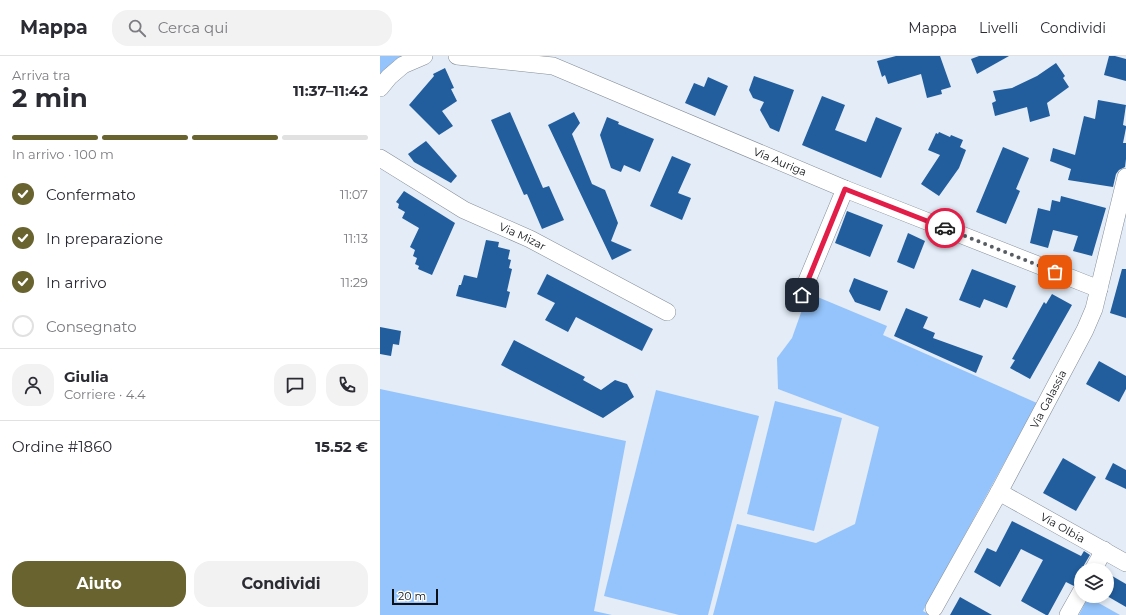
<!DOCTYPE html>
<html lang="it">
<head>
<meta charset="utf-8">
<style>
  :root { --surface:#fff; --page:#f2f2f3; --text:#2b2b33; --muted:#7c7c81; --line:#e1e1e2; --accent:#696330 }
  body { margin:0; font-family:Montserrat,sans-serif; background:var(--page); color:var(--text); height:100vh; display:flex; flex-direction:column; font-size:15px; white-space:nowrap }
  * { box-sizing:border-box; margin:0 }
  p { font-size:13px; color:var(--muted) }
  .icon { flex:none; width:22px; height:22px; fill:none; stroke:currentColor; stroke-width:2; stroke-linecap:round; stroke-linejoin:round }
  .map { position:relative; flex:1; overflow:hidden }
  .sheet { display:flex; flex-direction:column; background:var(--surface); width:380px }
  .sheet>* { flex:none }
  .tools { position:absolute; left:694px; top:507px; display:grid; gap:8px }
  .tools a { display:grid; place-items:center; width:40px; height:40px; border-radius:50%; background:var(--surface); box-shadow:0 2px 6px #0003; font-size:20px }
  .scale { position:absolute; left:12px; bottom:10px; width:46px; box-sizing:border-box; padding-left:4px; border:2px solid #0d1014; border-top:0; font-size:11px; line-height:14px; white-space:nowrap; color:#0d1014; -webkit-text-stroke:3px #fff; paint-order:stroke }
  .pin { position:absolute; display:grid; place-items:center; width:34px; height:34px; color:#fff; margin:-17px; border-radius:8px; box-shadow:0 2px 6px #0006 }
  .courier { position:absolute; display:grid; place-items:center; width:40px; height:40px; margin:-20px; border:3px solid #e11d48; border-radius:50%; background:#fff; color:#222; box-shadow:0 1px 5px #0007 }
  .overview em { font-style:normal; font-weight:700 }
  .overview div { display:flex; flex-direction:column-reverse }
  .overview { display:flex; align-items:center; justify-content:space-between; height:68px; padding:0 12px }
  h1 { font-size:26px; font-weight:700; line-height:30px }
  .bar { display:grid; grid-template-columns:repeat(4,1fr); gap:6px 4px; align-content:center; height:48px; padding:0 12px }
  .bar i { height:5px; border-radius:3px; background:var(--line) }
  .bar .on { background:var(--accent) }
  .bar p { grid-column:span 4 }
  .line { display:flex; align-items:center; gap:10px; padding:0 12px; border-top:1px solid var(--line) }
  .line div { flex:1 }
  .round { display:grid; place-items:center; flex:none; width:42px; height:42px; border-radius:16px; background:var(--page) }
  ol { padding:0 12px; list-style:none }
  li { display:flex; align-items:center; gap:12px; height:44px }
  li p { margin-inline-start:auto }
  li .icon { padding:4px; border-radius:50%; background:var(--accent); color:#fff; stroke-width:4 }
  li:last-child { color:var(--muted) }
  li i { width:22px; height:22px; border:2px solid var(--line); border-radius:50% }
  .primary-button { display:flex; gap:8px; margin-top:auto; padding:8px 12px }
  .primary-button a { flex:1; height:46px; border-radius:16px; background:var(--accent); color:#fff; font-size:16px; font-weight:700; line-height:46px; text-align:center }
  .primary-button a+a { background:var(--page); color:var(--text) }
  header { display:flex; align-items:center; gap:24px; box-sizing:border-box; height:56px; padding:0 20px; background:var(--surface); border-bottom:1px solid var(--line) }
  header strong { font-size:19px }
  nav { display:flex; gap:22px; margin-inline-start:auto; font-size:14px }
  .search { width:280px; height:36px; background:var(--page); display:flex; align-items:center; gap:10px; box-sizing:border-box; padding:0 14px; border-radius:16px; color:var(--muted); font-size:15px }
  main { display:flex; flex:1; min-height:0 }
  .map>svg:first-child { display:block }
  .green { fill:#94c4fb }
  .building { fill:#225e9d }
  .lines { fill:none; stroke-linecap:round; stroke-linejoin:round }
  .minor-casing { stroke:#848d96; stroke-width:18 }
  .minor { stroke:#fff; stroke-width:17 }
  .done { stroke:#585d63; stroke-width:4; stroke-dasharray:0 7.2 }
  .route { stroke:#e11d48; stroke-width:5 }
  .labels { text-anchor:middle; stroke-width:4; stroke-linejoin:round; paint-order:stroke }
  .street-label { font-size:11px; fill:#0d1014; stroke:#fff }
</style>
</head>
<body>
<header>
<strong>Mappa</strong>
<div class="search"><svg class="icon" aria-label="search" viewBox="0 0 24 24"><circle cx="10" cy="10" r="6"/><path d="M15 15l6 6"/></svg>Cerca qui</div>
<nav><a>Mappa</a><a>Livelli</a><a>Condividi</a></nav>
</header>
<main>
<section class="sheet">
<div class="overview"><div><h1>2 min</h1><p>Arriva tra</p></div><em>11:37–11:42</em></div>
<div class="bar"><i class="on"></i><i class="on"></i><i class="on"></i><i></i><p>In arrivo · 100 m</p></div>
<ol>
<li><svg class="icon" aria-label="check" viewBox="0 0 24 24"><path d="M5 12l5 5 9-10"/></svg>Confermato<p>11:07</p></li>
<li><svg class="icon" aria-label="check" viewBox="0 0 24 24"><path d="M5 12l5 5 9-10"/></svg>In preparazione<p>11:13</p></li>
<li><svg class="icon" aria-label="check" viewBox="0 0 24 24"><path d="M5 12l5 5 9-10"/></svg>In arrivo<p>11:29</p></li>
<li><i></i>Consegnato</li>
</ol>
<div class="line" style="height:72px"><a class="round"><svg class="icon" aria-label="person" viewBox="0 0 24 24"><circle cx="12" cy="8" r="4"/><path d="M4 21q1-7 8-7t8 7"/></svg></a><div><b>Giulia</b><p>Corriere · 4.4</p></div><a class="round"><svg class="icon" aria-label="chat" viewBox="0 0 24 24"><path d="M4 5h16v11H9l-5 4z"/></svg></a><a class="round"><svg class="icon" aria-label="phone" viewBox="0 0 24 24"><path d="M5 4h4l2 5-3 2q2 4 5 5l2-3 5 2v4C11 20 4 13 5 4z"/></svg></a></div>
<div class="line" style="height:52px"><div>Ordine #1860</div><b>15.52 €</b></div>
<div class="primary-button"><a>Aiuto</a><a>Condividi</a></div>
</section>
<div class="map">
<svg width="746" height="559" viewBox="0 0 746 559">
  <rect width="100%" height="100%" fill="#e3ecf7"/>
  <!-- green -->
  <g class="green">
    <polygon points="0,0 25,0 15,4 0,22"/>
    <polygon points="428,237 507,270 503,279 657,347 543,555 550,559 333,559 357,468 436,487 475,468 499,371 398,333 397,302 412,282"/>
    <polygon points="0,333 246,385 214,555 232,559 0,559"/>
    <polygon points="276,334 379,360 328,559 299,559 224,540"/>
    <polygon points="395,345 462,362 434,475 367,458"/>
    <polygon points="708,541 740,559 699,559"/>
  </g>
  <!-- building -->
  <g class="building">
    <polygon points="516,0 560,0 571,31 561,34 562,38 547,42 541,18 508,28 505,19 502,21 497,5"/>
    <polygon points="599,0 629,0 597,18 591,3"/>
    <polygon points="729,0 735,0 746,3 746,25 724,19"/>
    <polygon points="676,7 685,20 683,22 689,31 667,47 670,60 650,66 647,51 615,60 612,47 616,45 613,35 632,32 657,20"/>
    <polygon points="65,12 74,32 71,33 77,45 62,55 73,70 59,79 29,49 54,20 53,18"/>
    <polygon points="374,20 414,34 399,76 390,72 380,54 384,46 373,42 369,34"/>
    <polygon points="328,21 348,30 335,60 305,47 314,27 324,31"/>
    <polygon points="442,40 465,49 455,74 486,86 496,61 522,72 501,122 422,89"/>
    <polygon points="718,44 746,49 743,69 746,70 746,72 743,87 746,87 746,103 745,111 739,114 736,118 733,131 688,124 691,113 670,105 673,92 695,99 704,60 715,63"/>
    <polygon points="130,56 163,132 169,130 184,164 162,173 147,138 144,139 111,64"/>
    <polygon points="194,56 200,67 192,78 212,128 225,134 238,167 231,185 252,194 232,204 168,69"/>
    <polygon points="227,61 239,66 238,68 274,83 260,116 244,109 241,116 231,112 220,79"/>
    <polygon points="559,76 570,81 571,79 583,84 580,91 586,94 579,112 559,140 541,128 560,99 548,94 556,77 558,78"/>
    <polygon points="46,85 77,120 71,127 34,106 28,98"/>
    <polygon points="623,91 649,102 636,133 640,135 626,168 596,156"/>
    <polygon points="292,100 311,108 298,137 311,142 302,164 270,150"/>
    <polygon points="24,135 75,167 52,219 38,213 39,210 35,208 37,202 33,200 35,194 30,191 39,172 22,162 25,156 18,152 19,148 16,146"/>
    <polygon points="681,140 726,152 712,200 693,195 698,180 673,174 668,192 650,187 658,152 670,155 672,144 680,146"/>
    <polygon points="467,155 503,169 490,201 455,187"/>
    <polygon points="528,177 545,185 534,213 517,206"/>
    <polygon points="106,184 119,186 118,191 130,194 128,203 131,204 129,212 132,213 127,235 130,236 126,252 76,240 79,229 81,229 84,219 97,222"/>
    <polygon points="592,213 636,230 627,252 604,243 600,252 579,244"/>
    <polygon points="742,213 746,213 746,262 730,257"/>
    <polygon points="167,218 273,273 262,295 196,261 188,276 165,264 175,247 157,238"/>
    <polygon points="474,222 508,235 500,255 475,246 469,235"/>
    <polygon points="672,238 692,249 650,323 630,312 635,304 632,303 664,246 666,248"/>
    <polygon points="526,252 548,261 543,272 555,277 553,282 603,300 596,317 514,280"/>
    <polygon points="0,271 21,275 19,289 13,288 11,300 0,298"/>
    <polygon points="134,284 205,321 203,324 221,334 235,324 247,328 254,341 223,362 121,309"/>
    <polygon points="719,305 746,320 746,333 739,346 706,328"/>
    <polygon points="683,402 716,421 696,455 663,437"/>
    <polygon points="733,407 746,414 746,433 725,423"/>
    <polygon points="632,465 701,500 704,495 710,499 704,509 703,514 701,514 701,520 697,527 694,530 686,526 668,559 666,559 641,545 663,504 641,493 620,531 594,516 607,492 616,496"/>
    <polygon points="727,517 746,528 746,551 727,540"/>
    <polygon points="580,541 612,559 570,559"/>
  </g>
  <g class="lines">
    <!-- minor casing -->
    <g class="minor-casing">
      <g id="minor">
        <path id="s1" d="M77,0L173,10L465,133L719,233"/>
        <polyline points="0,32 9,21 23,9 44,0"/>
        <path id="s2" d="M0,102L84,154L150,183L287,256"/>
        <polyline points="421,239 465,133"/>
        <path id="s3" d="M619,436L746,507"/>
        <polyline points="713,514 724,494"/>
        <path id="s4" d="M554,552L619,436L705,274L714,253L746,121"/>
        <polyline points="688,559 701,536"/>
      </g>
    </g>
    <!-- minor -->
    <use href="#minor" class="minor"/>
  </g>
  <g class="lines">
    <!-- done -->
    <polyline class="done" points="565,172 675,216"/>
    <!-- route -->
    <polyline class="route" points="422,239 465,133 565,172"/>
  </g>
  <g class="labels">
    <!-- street labels -->
    <g class="street-label">
      <text dy="4" stroke="none"><textPath href="#s1" startOffset="343">Via Auriga</textPath></text>
      <text dy="4" stroke="none"><textPath href="#s2" startOffset="163">Via Mizar</textPath></text>
      <text dy="4" stroke="none"><textPath href="#s4" startOffset="238">Via Galassia</textPath></text>
      <text dy="4" stroke="none"><textPath href="#s3" startOffset="73">Via Olbia</textPath></text>
    </g>
  </g>
</svg>
<div class="tools">
<a><svg class="icon" aria-label="layers" viewBox="0 0 24 24"><path d="M12 4l9 5-9 5-9-5zM3 14l9 5 9-5"/></svg></a>
</div>
<div class="scale">20 m</div>
<div class="pin" style="left:675px;top:216px;background:#ea580c"><svg class="icon" aria-label="bag" viewBox="0 0 24 24"><path d="M5 8h14l-1 12H6zM9 8a3 3 0 0 1 6 0"/></svg></div>
<div class="pin" style="left:422px;top:239px;background:#1f2937"><svg class="icon" aria-label="home" viewBox="0 0 24 24"><path d="M3 11l9-7 9 7M6 9v11h12V9"/></svg></div>
<div class="courier" style="left:565px;top:172px"><svg class="icon" aria-label="car" viewBox="0 0 24 24"><path d="M5 17H2v-5l4-1 3-4h7l3 4 3 1v5h-3M9 17h6M6 11h13"/><circle cx="7" cy="17" r="2"/><circle cx="17" cy="17" r="2"/></svg></div>
</div>
</main>
</body>
</html>
